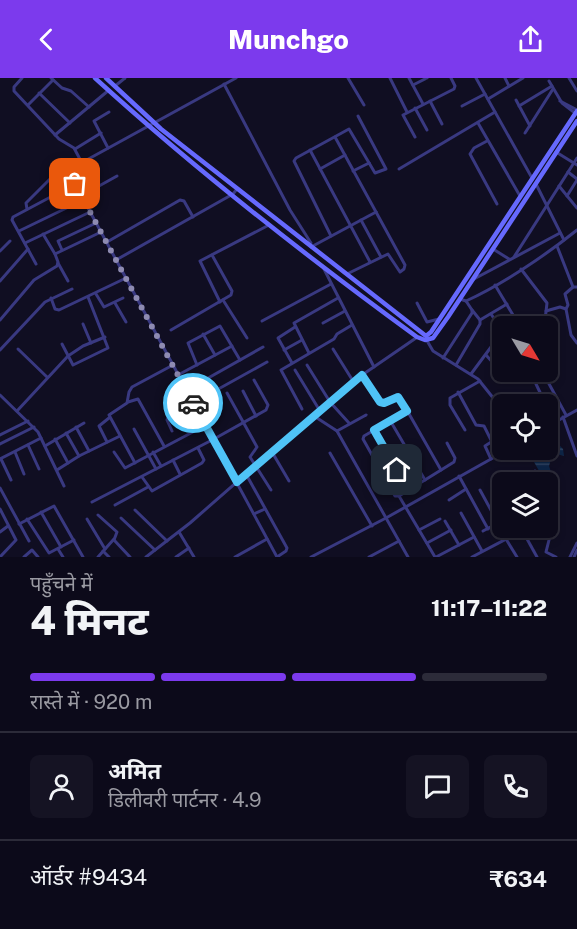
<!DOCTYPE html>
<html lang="hi">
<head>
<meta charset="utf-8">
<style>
  :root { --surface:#0c0a1a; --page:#151323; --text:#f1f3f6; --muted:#9a9aa2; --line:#2c2b39; --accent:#7c3aed }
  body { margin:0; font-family:"Public Sans","Noto Sans Devanagari",sans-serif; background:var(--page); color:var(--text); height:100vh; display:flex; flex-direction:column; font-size:22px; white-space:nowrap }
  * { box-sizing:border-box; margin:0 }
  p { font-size:20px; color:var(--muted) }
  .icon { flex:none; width:33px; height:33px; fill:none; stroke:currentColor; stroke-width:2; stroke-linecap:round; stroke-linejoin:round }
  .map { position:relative; height:479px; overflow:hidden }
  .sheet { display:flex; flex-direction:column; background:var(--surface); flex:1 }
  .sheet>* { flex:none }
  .needle { width:39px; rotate:128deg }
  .tools { position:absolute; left:492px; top:238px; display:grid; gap:12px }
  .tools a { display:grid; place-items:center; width:66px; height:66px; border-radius:9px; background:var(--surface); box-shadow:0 3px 9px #0003,0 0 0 2px var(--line); font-size:30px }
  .pin { position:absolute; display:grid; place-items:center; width:51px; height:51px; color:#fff; margin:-26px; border-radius:12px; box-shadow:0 3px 9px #0006 }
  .courier { position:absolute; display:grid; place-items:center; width:60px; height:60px; margin:-30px; border:4px solid #4fc3f7; border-radius:50%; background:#fff; color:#222; box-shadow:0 2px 8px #0007 }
  .head em { font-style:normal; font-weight:800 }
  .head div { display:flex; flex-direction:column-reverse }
  .head { display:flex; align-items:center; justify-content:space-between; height:102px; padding:0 30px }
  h1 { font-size:39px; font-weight:800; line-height:45px }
  .bar { display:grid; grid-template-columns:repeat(4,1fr); gap:9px 6px; align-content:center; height:72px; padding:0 30px }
  .bar i { height:8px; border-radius:4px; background:var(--line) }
  .bar .active { background:var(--accent) }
  .bar p { grid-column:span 4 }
  .line { display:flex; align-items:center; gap:15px; padding:0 30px; border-top:2px solid var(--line) }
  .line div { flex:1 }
  .round { display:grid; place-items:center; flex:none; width:63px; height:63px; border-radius:9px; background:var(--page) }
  header { display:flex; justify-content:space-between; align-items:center; height:78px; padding:0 30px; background:var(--accent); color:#fff; font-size:27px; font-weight:800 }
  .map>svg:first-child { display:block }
  .water { fill:url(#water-rules) }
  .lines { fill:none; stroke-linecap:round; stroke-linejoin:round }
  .street { stroke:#393981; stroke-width:3 }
  .secondary { stroke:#6669fe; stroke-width:4.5 }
  .done { stroke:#8e8bb2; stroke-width:6; stroke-dasharray:0 10.8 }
  .route { stroke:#4fc3f7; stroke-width:8 }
</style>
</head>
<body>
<header><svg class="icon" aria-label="back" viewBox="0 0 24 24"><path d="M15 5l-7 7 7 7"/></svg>Munchgo<svg class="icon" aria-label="share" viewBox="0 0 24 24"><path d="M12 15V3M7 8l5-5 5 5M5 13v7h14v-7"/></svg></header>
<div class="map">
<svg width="577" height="479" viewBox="0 0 577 479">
  <defs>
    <pattern id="water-rules" width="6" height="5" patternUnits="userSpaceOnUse" patternTransform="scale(1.5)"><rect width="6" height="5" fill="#0d2547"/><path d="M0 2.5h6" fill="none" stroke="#2f4463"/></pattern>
  </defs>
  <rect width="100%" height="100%" fill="#100e22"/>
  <!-- water -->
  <polygon class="water" points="548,355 563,371 564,378 557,376 552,378 549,388 552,397 549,400 542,398 534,384 533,377 526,372 548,372"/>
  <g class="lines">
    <!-- street -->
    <g class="street">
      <polyline points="22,0 14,9 14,13 59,61 74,70 82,85"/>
      <polyline points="51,0 62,10 71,13 89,29"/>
      <polyline points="236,0 72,90 71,94 75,106 277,479"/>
      <polyline points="348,0 364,27"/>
      <polyline points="390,0 407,34"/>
      <polyline points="409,0 423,26"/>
      <polyline points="476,0 532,100"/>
      <polyline points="505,0 509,8"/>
      <polyline points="569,0 577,13"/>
      <polyline points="549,3 562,25 575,35"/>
      <polyline points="224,6 290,132 311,165"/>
      <polyline points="413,7 427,0"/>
      <polyline points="115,8 125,0"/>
      <polyline points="39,15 70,45"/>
      <polyline points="488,21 523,0"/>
      <polyline points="516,22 530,48"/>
      <polyline points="430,23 442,46"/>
      <polyline points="560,23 577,32"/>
      <polyline points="28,27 53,2"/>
      <polyline points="462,28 485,16"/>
      <polyline points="519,28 552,8"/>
      <polyline points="415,30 427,52"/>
      <polyline points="478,45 520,118"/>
      <polyline points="525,55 553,11"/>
      <polyline points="55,57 109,12"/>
      <polyline points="335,59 405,187 404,191 400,194 388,176 347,196"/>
      <polyline points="415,59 403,37 454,11 455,8 451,0"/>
      <polyline points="487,63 474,70 470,76 497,126"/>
      <polyline points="108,70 94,43 109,34"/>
      <polyline points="75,71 101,55"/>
      <polyline points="310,72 370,184"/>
      <polyline points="556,74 577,87"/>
      <polyline points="320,91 345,77"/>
      <polyline points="399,91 495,34"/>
      <polyline points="353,93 369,85"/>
      <polyline points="568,94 577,101"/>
      <polyline points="536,106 564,162"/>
      <polyline points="559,108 577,130"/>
      <polyline points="81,118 117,98"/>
      <polyline points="567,118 577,102"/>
      <polyline points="27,131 26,125 50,101"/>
      <polyline points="361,142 381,179"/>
      <polyline points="19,153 83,122"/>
      <polyline points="43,156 55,176 101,154"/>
      <polyline points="331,158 294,83 296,80 349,51 375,95 386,91 358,38"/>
      <polyline points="107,164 180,122 184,123 193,139"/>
      <polyline points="25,165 90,134"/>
      <polyline points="557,168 573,209 577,209"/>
      <polyline points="311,169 376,134"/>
      <polyline points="493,171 509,181"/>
      <polyline points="62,172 58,163 96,145"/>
      <polyline points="0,173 10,163"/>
      <polyline points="514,179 577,80"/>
      <polyline points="116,182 233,116 237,111"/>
      <polyline points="58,185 68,203"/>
      <polyline points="36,186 12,142 13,139 75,106"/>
      <polyline points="323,189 374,289"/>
      <polyline points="521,191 547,225 545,242 552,263 548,279"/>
      <polyline points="474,201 560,155"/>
      <polyline points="0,203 28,171"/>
      <polyline points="495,207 519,247"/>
      <polyline points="573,209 565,216 568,227 566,231 571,257 577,265"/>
      <polyline points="96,216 104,229 123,220"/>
      <polyline points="51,220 55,231 59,232 126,200"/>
      <path d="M460,221L466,223C503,206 546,177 577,152"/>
      <polyline points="223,222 247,260"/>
      <polyline points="220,224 200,183 269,147"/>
      <polyline points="115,225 126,244"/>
      <polyline points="417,225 427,244 439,241"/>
      <polyline points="546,233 560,229 566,231"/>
      <polyline points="491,236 502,253"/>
      <polyline points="0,242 34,202 57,188 58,184 55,176"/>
      <polyline points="480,242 507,226"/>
      <polyline points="262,243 331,206"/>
      <polyline points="323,245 345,233"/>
      <polyline points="83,246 91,265"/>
      <polyline points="171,252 231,217 232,213 212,177"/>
      <polyline points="203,256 215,277"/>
      <polyline points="426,261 433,273 478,301 502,331"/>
      <polyline points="62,266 73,287 108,270 88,219"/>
      <polyline points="18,271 47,299"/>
      <polyline points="333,271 353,303"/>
      <polyline points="0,272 45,224 72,211"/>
      <polyline points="284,272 302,262"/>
      <polyline points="309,275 294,245 338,220"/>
      <polyline points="486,277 504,297 510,294"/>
      <polyline points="443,280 472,235 472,232 466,223"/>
      <polyline points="292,285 278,260 295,249"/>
      <polyline points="197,287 188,265 220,248 240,282"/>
      <polyline points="307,287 330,324 349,345"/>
      <polyline points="456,287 480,246 480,242 472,232"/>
      <polyline points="295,292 320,333"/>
      <polyline points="534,294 536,306 546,327"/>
      <polyline points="471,296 494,265"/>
      <polyline points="178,297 232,268"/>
      <polyline points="362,297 380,324 383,325 396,319 400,320 441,392"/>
      <polyline points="548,304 566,337"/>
      <polyline points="187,312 263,269"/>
      <polyline points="243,313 256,338"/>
      <polyline points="458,314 476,347 484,348 492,364"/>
      <polyline points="227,315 257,369 250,379 271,412"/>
      <polyline points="0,317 38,354 64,408"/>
      <polyline points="128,324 138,321 164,368"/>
      <polyline points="548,330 554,344"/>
      <polyline points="302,331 281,292 334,261 337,256 352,247"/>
      <polyline points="17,333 68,278 83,268 105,259"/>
      <polyline points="407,333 364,358 363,361 395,418 399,418 435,479"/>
      <polyline points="314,338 337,353 408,479"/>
      <polyline points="563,339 577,378"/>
      <polyline points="391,344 425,402"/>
      <polyline points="548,348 577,332"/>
      <polyline points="76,349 89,373"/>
      <polyline points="134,351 156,391"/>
      <polyline points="374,352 408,412"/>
      <polyline points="465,352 450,327 450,320 480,303"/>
      <polyline points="172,353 167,342 168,339 267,284"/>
      <polyline points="337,353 366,337"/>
      <polyline points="66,355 79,378"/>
      <polyline points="0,357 28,343"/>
      <polyline points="55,361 68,385"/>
      <polyline points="107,364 99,348 109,340"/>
      <polyline points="0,366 34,349"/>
      <polyline points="28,367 39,391"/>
      <polyline points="45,368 84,345"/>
      <polyline points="15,374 24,396"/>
      <polyline points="114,374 125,390 206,347"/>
      <polyline points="153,374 161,388"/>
      <polyline points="272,374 289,403"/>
      <polyline points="330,375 372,448"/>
      <polyline points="0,381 41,360"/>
      <polyline points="1,381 11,402"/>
      <polyline points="491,381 485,368 502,357"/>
      <polyline points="173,382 180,396"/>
      <polyline points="135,385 109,337 127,325 129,314 132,309 173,287"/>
      <polyline points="57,392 79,378 120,358"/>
      <polyline points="246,396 287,470 286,473 277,479"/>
      <polyline points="459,398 488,451"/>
      <polyline points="142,399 152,413 202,385 204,382 198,370"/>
      <polyline points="520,405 520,403 535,393"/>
      <polyline points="497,409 502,418"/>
      <polyline points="0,410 29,463"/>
      <polyline points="480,412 498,445 502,443"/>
      <polyline points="399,418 454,384 455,380 447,365"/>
      <polyline points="449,422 466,411"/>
      <polyline points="548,423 552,420"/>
      <polyline points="92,424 214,361 266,332 268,327 254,302"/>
      <polyline points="115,427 148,409"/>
      <polyline points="0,431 16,462 0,479"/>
      <polyline points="135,432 167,463"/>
      <polyline points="41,434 61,469"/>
      <polyline points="461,435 482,473"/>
      <polyline points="254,436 265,431"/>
      <polyline points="98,437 117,454 114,462 130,479"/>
      <polyline points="121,440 155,472"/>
      <polyline points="27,441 49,475 74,462"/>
      <polyline points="87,441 105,471"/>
      <polyline points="445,443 459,467"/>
      <polyline points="19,446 54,428 83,479"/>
      <polyline points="521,450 537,479"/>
      <polyline points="419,452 440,441"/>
      <polyline points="483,453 498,445"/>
      <polyline points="0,454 8,448"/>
      <polyline points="179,454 194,479"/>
      <polyline points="506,461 517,479"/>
      <polyline points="427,465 451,452"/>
      <polyline points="58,471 63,479"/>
      <polyline points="103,473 109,479"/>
      <polyline points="24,479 32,472 38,479"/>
      <polyline points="98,479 114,461"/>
      <polyline points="146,479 190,445 349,306 416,260"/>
      <polyline points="176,479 189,470"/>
      <polyline points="235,479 267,461"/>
      <polyline points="311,479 386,440 507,372"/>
      <polyline points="369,479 399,463"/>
      <polyline points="436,479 474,459"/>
      <polyline points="472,479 527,450"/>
      <polyline points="556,479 546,474 558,426"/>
      <polyline points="570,479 577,465"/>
      <polyline points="574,479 577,472"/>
    </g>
    <!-- secondary -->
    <g class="secondary">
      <path d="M95,0C197,93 306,178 417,259L425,262L433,260L448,239L577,43"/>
      <polyline points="106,0 161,51 426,258 431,254 577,33"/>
    </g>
  </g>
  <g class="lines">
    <!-- done -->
    <polyline class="done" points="75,106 193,325"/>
    <!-- route -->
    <polyline class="route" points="193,325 237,404 362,297 380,324 384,325 398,319 407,333 374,352 397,392"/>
  </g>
</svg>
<div class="tools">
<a><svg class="needle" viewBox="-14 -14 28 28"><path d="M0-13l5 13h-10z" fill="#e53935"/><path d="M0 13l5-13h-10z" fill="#9a9aa2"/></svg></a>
<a><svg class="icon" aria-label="locate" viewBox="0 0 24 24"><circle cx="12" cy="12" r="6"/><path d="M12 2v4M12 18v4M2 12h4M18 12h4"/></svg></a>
<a><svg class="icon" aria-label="layers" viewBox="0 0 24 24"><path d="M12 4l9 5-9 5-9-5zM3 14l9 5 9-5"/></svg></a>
</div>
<div class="pin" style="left:75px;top:106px;background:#ea580c"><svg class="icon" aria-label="bag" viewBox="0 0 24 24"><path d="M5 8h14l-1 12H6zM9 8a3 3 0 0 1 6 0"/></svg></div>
<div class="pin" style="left:397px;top:392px;background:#1f2937"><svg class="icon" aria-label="home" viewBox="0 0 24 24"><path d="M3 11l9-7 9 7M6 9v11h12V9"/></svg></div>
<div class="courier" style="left:193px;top:325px"><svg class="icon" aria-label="car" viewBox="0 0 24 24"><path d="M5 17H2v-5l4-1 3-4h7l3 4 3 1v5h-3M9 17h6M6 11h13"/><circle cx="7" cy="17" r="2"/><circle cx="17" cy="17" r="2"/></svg></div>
</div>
<section class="sheet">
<div class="head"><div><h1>4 मिनट</h1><p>पहुँचने में</p></div><em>11:17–11:22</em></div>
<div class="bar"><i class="active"></i><i class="active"></i><i class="active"></i><i></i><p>रास्ते में · 920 m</p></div>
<div class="line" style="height:108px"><a class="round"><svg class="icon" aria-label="person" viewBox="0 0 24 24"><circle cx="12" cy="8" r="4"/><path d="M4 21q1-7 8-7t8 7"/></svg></a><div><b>अमित</b><p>डिलीवरी पार्टनर · 4.9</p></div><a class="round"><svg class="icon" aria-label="chat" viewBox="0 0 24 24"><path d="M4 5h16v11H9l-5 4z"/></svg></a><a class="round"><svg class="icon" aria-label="phone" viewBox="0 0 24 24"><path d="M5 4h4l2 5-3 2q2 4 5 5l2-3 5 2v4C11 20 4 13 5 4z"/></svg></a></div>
<div class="line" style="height:78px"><div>ऑर्डर #9434</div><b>₹634</b></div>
</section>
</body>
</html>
